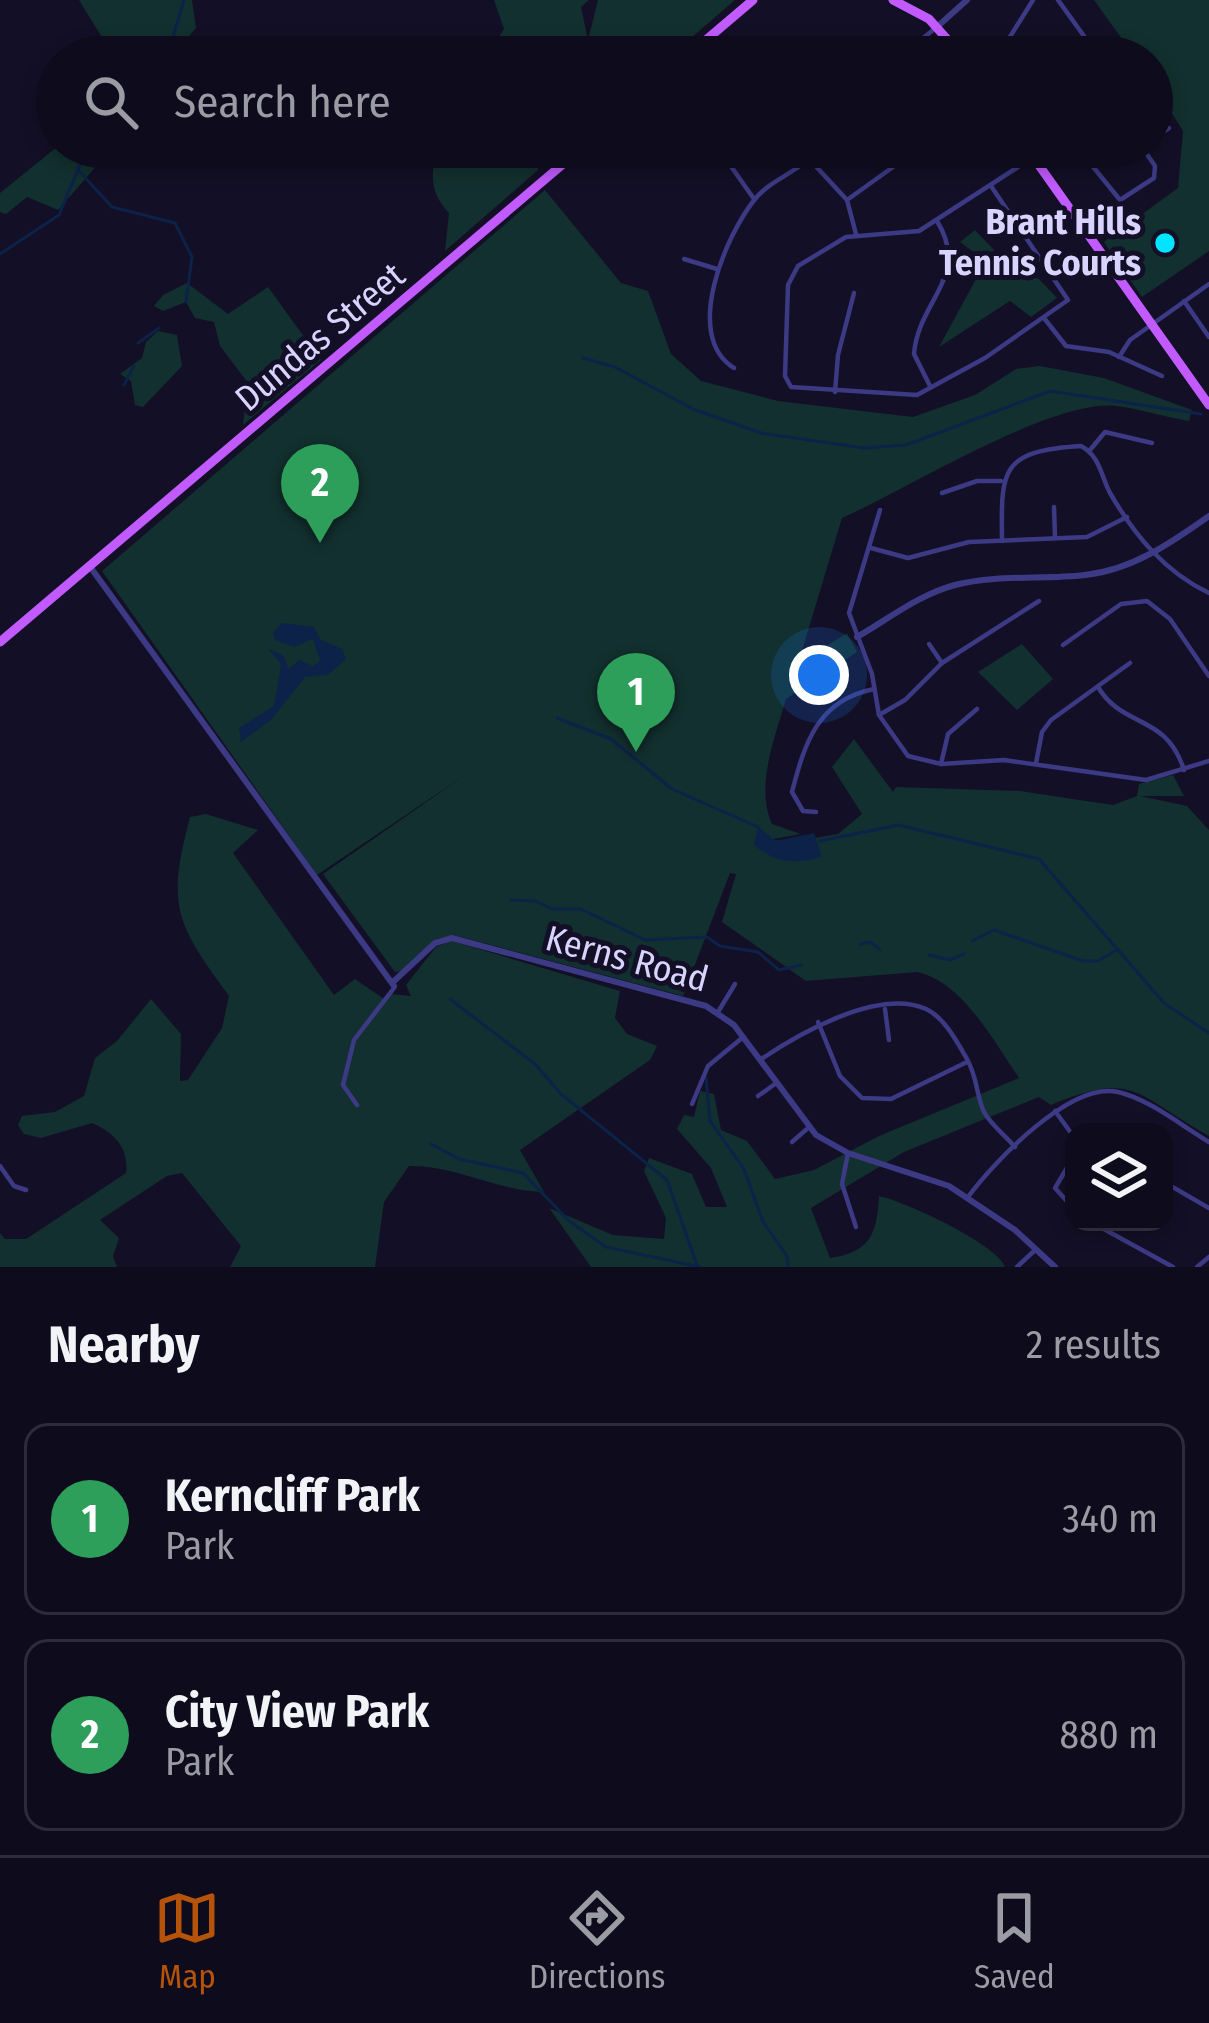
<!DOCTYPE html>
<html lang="en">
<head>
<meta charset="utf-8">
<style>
	body { margin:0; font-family:"Fira Sans Condensed",sans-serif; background:#171425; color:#f1f3f6 }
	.controls { position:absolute; right:36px; bottom:36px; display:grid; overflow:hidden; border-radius:24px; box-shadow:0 6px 18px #0003 }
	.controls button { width:108px; height:108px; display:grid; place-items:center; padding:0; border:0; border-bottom:3px solid #2e2b3b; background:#0e0b1c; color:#f1f3f6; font:60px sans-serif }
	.you { position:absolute; left:819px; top:675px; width:42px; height:42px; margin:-30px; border:9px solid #fff; border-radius:50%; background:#1a73e8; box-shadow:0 0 0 18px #1a73e833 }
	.badge { display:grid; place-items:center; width:78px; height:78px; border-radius:50%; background:#b45309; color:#fff; font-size:39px; font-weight:700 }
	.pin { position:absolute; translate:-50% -99px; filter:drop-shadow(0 3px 6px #0008) }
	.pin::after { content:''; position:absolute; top:63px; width:42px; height:36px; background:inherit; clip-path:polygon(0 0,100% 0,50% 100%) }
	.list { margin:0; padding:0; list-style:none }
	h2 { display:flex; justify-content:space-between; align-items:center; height:156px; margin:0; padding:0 48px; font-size:51px }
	h2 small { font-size:39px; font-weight:400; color:#9b9ba3 }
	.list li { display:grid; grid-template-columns:78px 1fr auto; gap:36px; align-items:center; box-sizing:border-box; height:192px; margin:0 24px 24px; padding:0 24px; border:3px solid #2e2b3b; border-radius:24px }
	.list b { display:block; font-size:45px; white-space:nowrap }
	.list p { margin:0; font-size:39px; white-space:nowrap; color:#9b9ba3 }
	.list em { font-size:39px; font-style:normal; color:#9b9ba3 }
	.icon { flex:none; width:66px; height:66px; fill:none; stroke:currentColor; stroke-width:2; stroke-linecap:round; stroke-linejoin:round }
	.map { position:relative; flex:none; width:1209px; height:1267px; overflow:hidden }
	.search { position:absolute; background:#0e0b1c; box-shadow:0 6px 18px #0003; left:36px; right:36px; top:36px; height:132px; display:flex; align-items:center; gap:30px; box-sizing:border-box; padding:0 42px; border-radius:66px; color:#9b9ba3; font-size:45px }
	.sheet { height:588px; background:#0e0b1c }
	nav { display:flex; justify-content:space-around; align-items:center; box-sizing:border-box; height:168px; border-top:3px solid #2e2b3b; background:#0e0b1c; font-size:33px; color:#9b9ba3 }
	nav a { display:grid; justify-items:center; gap:6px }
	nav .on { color:#b45309 }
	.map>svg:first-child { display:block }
	.green { fill:#12302f }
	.water { fill:#0c2248 }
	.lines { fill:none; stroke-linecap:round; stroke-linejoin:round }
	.stream { stroke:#0c2248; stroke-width:3 }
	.minor { stroke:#3d3a85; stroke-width:4.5 }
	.tertiary { stroke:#3d3a85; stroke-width:6 }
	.primary { stroke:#c25bff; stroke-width:9 }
	.poi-dot { fill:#00e5ff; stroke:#130f26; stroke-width:4.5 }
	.labels { text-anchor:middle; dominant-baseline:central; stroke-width:10; stroke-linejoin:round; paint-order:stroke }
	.poi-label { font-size:36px; font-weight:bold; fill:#d9d4ff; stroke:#130f26; text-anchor:end }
	.street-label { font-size:36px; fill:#d9d4ff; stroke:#130f26 }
</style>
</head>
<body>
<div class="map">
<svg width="1209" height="1267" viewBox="0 0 1209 1267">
	<rect width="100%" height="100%" fill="#130f26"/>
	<g class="green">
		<path d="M 79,0 L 192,0 L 196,28 L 171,57 L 114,57 Z"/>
		<path d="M 494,0 L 589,0 L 581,7 L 588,40 L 598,0 L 735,0 L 669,57 L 485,57 L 504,29 Z"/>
		<path d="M 1094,0 L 1209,0 L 1209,251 L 1142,297 L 1104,242 L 1178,188 L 1183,131 L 1152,82 L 1152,57 L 1135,57 Z"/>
		<path d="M 57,147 L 113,147 L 58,210 L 27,197 L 6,214 L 0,212 L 0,193 Z"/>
		<path d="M 439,147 L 544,147 L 538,170 L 445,251 L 449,213 C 429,192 430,173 439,147 Z"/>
		<path d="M 545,190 L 621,283 L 648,291 L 671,354 L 701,381 L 778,401 L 913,417 L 975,395 L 1016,369 L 1040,366 L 1104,378 L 1192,410 L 1189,421 C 1165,417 1140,409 1116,406 C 1051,399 906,490 842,518 L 798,664 L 847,633 L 857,652 L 786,699 C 775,738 755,786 772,824 L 801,834 L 768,840 L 759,829 L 758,838 C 789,844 812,838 838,834 L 862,814 L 832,767 L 854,739 L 893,792 L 896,787 L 1020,791 L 1113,805 L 1137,796 L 1139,784 L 1173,775 L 1184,796 L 1140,796 L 1187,806 L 1209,830 L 1209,1136 C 1135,1095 1136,1070 1051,1105 L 1039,1097 L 904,1152 L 811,1208 L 830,1258 C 871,1252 877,1233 879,1196 C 907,1202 998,1245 1005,1267 L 591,1267 L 549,1208 L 613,1235 L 664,1239 L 666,1218 L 644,1171 L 649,1158 L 692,1174 L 706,1207 L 727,1207 L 711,1168 L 677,1129 L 684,1115 L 694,1117 L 700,1091 L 714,1094 L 721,1130 L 747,1141 L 775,1179 L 814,1170 L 879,1136 L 1019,1078 C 994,1042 963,982 917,972 L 806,981 L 722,922 L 736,874 L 730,873 L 683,996 L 454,935 L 436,939 L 406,971 L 395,972 L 323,874 L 468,773 L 317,875 L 102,571 Z"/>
		<path d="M 975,230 L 1016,273 L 1039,279 L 1057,298 L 1031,317 L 1010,301 L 939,347 L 976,279 L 976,254 L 960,242 Z"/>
		<path d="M 187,283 L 228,314 L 268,287 L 321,360 L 243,425 L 248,383 L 220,346 L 214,322 L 195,318 L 186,302 L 163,311 L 154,306 L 163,295 Z"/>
		<path d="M 158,331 L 177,335 L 182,366 L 143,407 L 135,405 L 131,381 L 120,374 L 142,358 L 146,342 Z"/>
		<path d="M 1022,644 L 1053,679 L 1017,710 L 978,672 Z"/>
		<path d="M 206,814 L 258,830 L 233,853 L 334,995 L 355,979 L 384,999 L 391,994 L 411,996 L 406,985 L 436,947 L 452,941 L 620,991 L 615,1018 L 627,1034 L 657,1046 L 650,1060 L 520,1150 L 544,1192 C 497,1191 459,1166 409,1166 L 384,1202 L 375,1267 L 230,1267 L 241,1246 L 182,1173 L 167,1176 L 100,1220 L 119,1238 L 113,1256 L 117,1267 L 0,1267 L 0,1233 L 5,1239 L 26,1239 L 126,1173 C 129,1147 114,1133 92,1123 L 41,1138 L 24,1134 L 18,1125 L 22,1116 L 55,1112 L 84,1096 L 95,1058 L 117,1041 L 151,999 L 181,1034 L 180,1081 L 188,1080 L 222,1028 L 229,996 C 176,923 166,907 190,817 Z"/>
	</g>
	<g class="water">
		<path d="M 282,623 L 314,627 L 321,640 L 342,649 L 346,659 L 328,675 L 305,677 L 271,720 L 241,742 L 239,728 L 274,706 L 281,664 L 268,649 L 283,655 L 289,669 L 299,660 L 313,666 L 320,661 L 313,639 L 294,647 L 275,640 L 273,633 Z"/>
		<path d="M 758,827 L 776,841 L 814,833 L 822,857 C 795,864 777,864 754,845 Z"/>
	</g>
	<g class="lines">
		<g class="stream">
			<path d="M 167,57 L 184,0"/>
			<path d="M 78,170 L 112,207 L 175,223 L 192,257 L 186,302"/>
			<path d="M 0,254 L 59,215 L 82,160 L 93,147"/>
			<path d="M 138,343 L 159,328"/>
			<path d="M 583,358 L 615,367 L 693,409 L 761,433 L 864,448 L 906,445 L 1050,391 L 1201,414"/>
			<path d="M 124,385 L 134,366"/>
			<path d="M 557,718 L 611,739 L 672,789 L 758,827"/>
			<path d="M 820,841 L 899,825 L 1039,859 L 1165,1004 L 1209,1033"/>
			<path d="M 511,900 L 535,901 L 552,909 L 581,909 L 645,940 L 707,937 L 720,946 L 758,952 L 779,970 L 801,965"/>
			<path d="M 972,941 L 994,930 L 1083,961 L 1098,961 L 1115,951"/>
			<path d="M 860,944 L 871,942 L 880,950"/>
			<path d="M 929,955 L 950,960 L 964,954"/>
			<path d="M 450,999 L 535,1064 L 561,1094 L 667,1180 L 697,1265"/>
			<path d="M 706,1078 L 710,1121 L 744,1169 L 763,1222 L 787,1256 L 788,1267"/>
			<path d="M 431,1144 L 459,1159 L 523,1173 L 569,1221 L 606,1247 L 700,1267"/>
		</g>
		<g class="minor">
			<path d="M 1058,0 L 1099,57"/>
			<path d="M 862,42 L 874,57"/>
			<path d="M 1003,48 L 1033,0"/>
			<path d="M 899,57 L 937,27"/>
			<path d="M 1152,139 L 1169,128"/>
			<path d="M 798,147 L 847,200 L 856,234"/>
			<path d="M 1077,147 L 1120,200 L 1154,178 L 1155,166 L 1142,147"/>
			<path d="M 728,162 L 754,199"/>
			<path d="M 991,186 L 1068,300 L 985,358 L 917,395 L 791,387 L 785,376 L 788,285 L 798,266 L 846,237 L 919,231 L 1049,147"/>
			<path d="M 847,200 L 893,167 L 903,151"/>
			<path d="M 684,259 L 717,269"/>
			<path d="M 1184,301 L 1209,337"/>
			<path d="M 1044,318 L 1066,346 L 1109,352 L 1162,376"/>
			<path d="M 1119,357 L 1130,340 L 1209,284"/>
			<path d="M 734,368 C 682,336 726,235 755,199 C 773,177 804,171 819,147"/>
			<path d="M 930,386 L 914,354 C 918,301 971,276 937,221"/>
			<path d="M 835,392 L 838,355 L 854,293"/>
			<path d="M 1090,450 L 1105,432 L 1152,443"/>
			<path d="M 942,493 L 977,481 L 1001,481"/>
			<path d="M 1054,507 L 1055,537"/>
			<path d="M 880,510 L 849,613 L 872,674 L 879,715 L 908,756 L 941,764 L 1004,760 L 1146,780 L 1209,761"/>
			<path d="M 1002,541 C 1001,470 1000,451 1081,446 C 1100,456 1101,476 1110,493 C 1135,536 1165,572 1209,593"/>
			<path d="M 871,548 L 908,558 L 969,542 L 1087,537 L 1127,517"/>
			<path d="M 929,644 L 942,663"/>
			<path d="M 1063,645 L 1121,604 L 1147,601 L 1170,619 L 1209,676"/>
			<path d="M 1098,687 C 1123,729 1166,713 1184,770"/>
			<path d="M 879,715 L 905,700 L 942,663 L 1039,601"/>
			<path d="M 1036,763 L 1042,732 L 1051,720 L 1130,663"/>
			<path d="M 941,764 L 948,734 L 977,709"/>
			<path d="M 816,812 L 803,811 L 792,792 C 805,742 818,700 874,689"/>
			<path d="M 885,1009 L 889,1040"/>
			<path d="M 718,1012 L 735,984"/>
			<path d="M 818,1022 L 840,1076 L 862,1098 L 891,1099 L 967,1062"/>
			<path d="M 760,1060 C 798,1034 878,988 926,1009 C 945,1018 957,1042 967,1059 C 978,1079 976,1095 984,1112 C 991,1125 1006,1136 1015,1147"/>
			<path d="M 758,1096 L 775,1084"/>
			<path d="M 692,1104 L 708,1066 L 742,1038"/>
			<path d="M 357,1105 L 343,1085 L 354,1040 L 394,988"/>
			<path d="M 1055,1111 L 1074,1137"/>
			<path d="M 792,1142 L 808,1128"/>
			<path d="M 848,1153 L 842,1184 L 856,1227"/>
			<path d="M 1074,1156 L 1055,1188 L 1074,1209"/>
			<path d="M 0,1166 L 14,1186 L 26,1190"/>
			<path d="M 1164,1182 L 1209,1208"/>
			<path d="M 968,1197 C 993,1163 1070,1081 1118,1092 C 1149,1099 1182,1126 1209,1142"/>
			<path d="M 1091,1222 L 1173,1267"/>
			<path d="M 1017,1267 L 1034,1251"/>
			<path d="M 1197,1267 L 1209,1257"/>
		</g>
		<g class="tertiary">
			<path d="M 938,26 L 967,0"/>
			<path d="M 91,568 L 394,986"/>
			<path d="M 857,637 C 890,618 918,595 955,585 C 997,574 1042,580 1085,575 C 1132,570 1171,543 1209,516"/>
			<path d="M 394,981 L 435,943 L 452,938 L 706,1006 L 734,1025 L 816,1135 L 848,1153 L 949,1186 L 1015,1230 L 1055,1267"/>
		</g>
		<g class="primary">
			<path d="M 893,0 L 929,19 L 963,57"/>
			<path d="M 686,57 L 753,0"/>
			<path d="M 1026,147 L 1209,405"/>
			<path d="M 0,642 L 583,147"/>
		</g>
	</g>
	<circle class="poi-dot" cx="1165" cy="243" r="12"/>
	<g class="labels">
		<g class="poi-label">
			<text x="1141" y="222">Brant Hills<tspan x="1141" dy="41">Tennis Courts</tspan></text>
		</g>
		<g class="street-label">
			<text transform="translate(320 337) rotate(-40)">Dundas Street</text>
			<text transform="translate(627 959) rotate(15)">Kerns Road</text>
		</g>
	</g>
</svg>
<div class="controls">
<button><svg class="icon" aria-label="layers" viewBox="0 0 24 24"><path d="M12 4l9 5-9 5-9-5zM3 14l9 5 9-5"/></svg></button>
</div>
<div class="you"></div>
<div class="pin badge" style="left:636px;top:752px;background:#2e9e5b">1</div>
<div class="pin badge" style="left:320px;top:543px;background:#2e9e5b">2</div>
<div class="search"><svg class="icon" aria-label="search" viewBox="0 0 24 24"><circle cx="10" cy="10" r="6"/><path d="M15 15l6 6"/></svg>Search here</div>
</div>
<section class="sheet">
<h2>Nearby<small>2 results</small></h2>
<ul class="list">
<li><span class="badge" style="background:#2e9e5b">1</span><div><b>Kerncliff Park</b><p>Park</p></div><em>340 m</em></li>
<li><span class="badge" style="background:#2e9e5b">2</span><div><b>City View Park</b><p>Park</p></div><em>880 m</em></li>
</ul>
</section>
<nav>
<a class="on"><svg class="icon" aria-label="map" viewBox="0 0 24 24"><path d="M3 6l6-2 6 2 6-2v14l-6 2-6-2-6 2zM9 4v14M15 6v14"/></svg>Map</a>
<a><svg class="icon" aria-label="directions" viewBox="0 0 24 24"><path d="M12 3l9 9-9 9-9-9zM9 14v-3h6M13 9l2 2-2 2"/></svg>Directions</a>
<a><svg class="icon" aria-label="saved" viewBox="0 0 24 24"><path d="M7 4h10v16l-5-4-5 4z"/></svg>Saved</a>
</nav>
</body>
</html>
